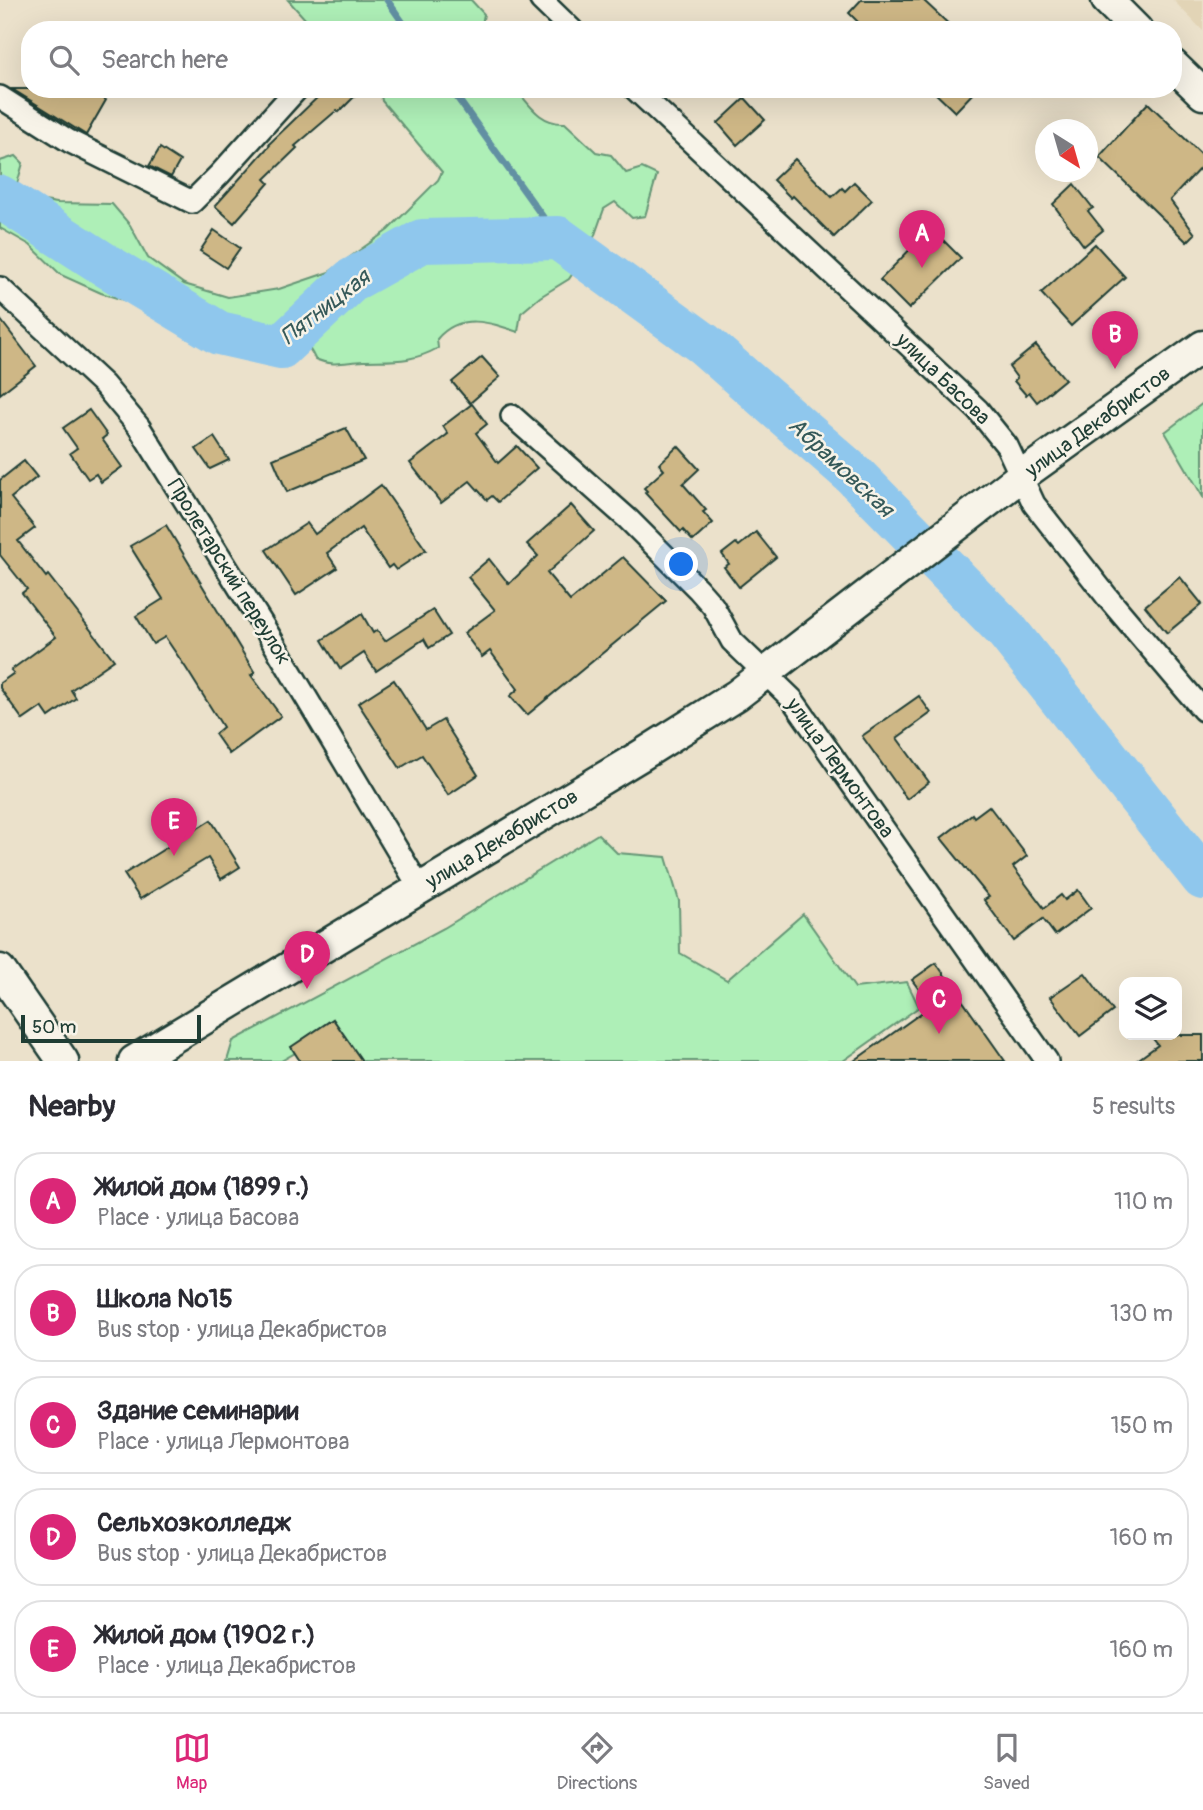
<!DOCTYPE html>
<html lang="en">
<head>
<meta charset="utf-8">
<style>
	body { margin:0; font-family:Pangolin,sans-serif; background:#f2f2f3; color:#2b2b33 }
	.controls { position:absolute; right:21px; bottom:21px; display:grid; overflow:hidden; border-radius:14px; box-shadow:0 7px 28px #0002 }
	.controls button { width:63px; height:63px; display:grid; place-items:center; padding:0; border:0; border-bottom:2px solid #e1e1e2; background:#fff; color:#2b2b33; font:35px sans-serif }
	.compass { position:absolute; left:1035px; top:119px; width:63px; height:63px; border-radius:50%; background:#fff; box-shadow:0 7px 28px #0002; rotate:143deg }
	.scale { position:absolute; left:21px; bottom:18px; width:180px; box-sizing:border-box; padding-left:7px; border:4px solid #1f3d34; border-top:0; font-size:19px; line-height:24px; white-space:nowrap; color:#1f3d34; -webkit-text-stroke:5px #f7f3e8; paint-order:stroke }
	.you { position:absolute; left:682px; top:565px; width:24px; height:24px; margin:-18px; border:5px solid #fff; border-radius:50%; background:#1a73e8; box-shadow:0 0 0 10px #1a73e833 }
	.badge { display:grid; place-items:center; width:46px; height:46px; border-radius:50%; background:#db2777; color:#fff; font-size:23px; font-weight:700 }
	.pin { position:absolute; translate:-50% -58px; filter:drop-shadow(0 2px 4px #0008) }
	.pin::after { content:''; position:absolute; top:37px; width:24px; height:21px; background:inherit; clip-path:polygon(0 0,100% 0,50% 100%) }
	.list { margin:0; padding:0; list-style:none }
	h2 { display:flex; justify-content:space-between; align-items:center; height:91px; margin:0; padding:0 28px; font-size:30px }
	h2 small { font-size:23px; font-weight:400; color:#7c7c81 }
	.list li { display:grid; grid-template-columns:46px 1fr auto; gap:21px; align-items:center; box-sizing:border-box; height:98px; margin:0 14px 14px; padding:0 14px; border:2px solid #e1e1e2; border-radius:28px }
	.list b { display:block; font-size:26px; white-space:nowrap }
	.list p { margin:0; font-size:23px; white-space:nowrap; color:#7c7c81 }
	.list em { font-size:23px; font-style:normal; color:#7c7c81 }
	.icon { flex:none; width:38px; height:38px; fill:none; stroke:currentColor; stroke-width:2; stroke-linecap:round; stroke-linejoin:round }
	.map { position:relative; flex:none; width:1203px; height:1061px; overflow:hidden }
	.search { position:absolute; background:#fff; box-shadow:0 7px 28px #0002; left:21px; right:21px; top:21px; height:77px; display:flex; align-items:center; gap:18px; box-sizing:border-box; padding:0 24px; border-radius:28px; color:#7c7c81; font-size:26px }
	.sheet { height:651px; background:#fff }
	nav { display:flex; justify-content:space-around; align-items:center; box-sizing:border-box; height:98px; border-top:2px solid #e1e1e2; background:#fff; font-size:19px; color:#7c7c81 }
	nav a { display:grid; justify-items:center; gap:4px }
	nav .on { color:#db2777 }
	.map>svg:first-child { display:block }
	.built { fill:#e2d4b6 }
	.green { fill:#aeefb7; stroke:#669676; stroke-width:2 }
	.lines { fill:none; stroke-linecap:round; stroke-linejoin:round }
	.stream { stroke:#6290a3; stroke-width:7 }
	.river { stroke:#8fc7ed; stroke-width:44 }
	.building { fill:#ceb786; stroke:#1f3d34; stroke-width:2 }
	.street-casing { stroke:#1f3d34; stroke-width:26 }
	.secondary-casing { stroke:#1f3d34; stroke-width:35 }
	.street { stroke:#f7f3e8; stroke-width:21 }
	.secondary { stroke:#f7f3e8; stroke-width:30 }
	.labels { text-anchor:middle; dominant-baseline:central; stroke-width:5; stroke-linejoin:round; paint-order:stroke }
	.street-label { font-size:21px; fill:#1f3d34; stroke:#f7f3e8 }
	.water-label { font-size:23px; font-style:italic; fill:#355959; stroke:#f7f3e8 }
</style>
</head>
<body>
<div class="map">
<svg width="1203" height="1061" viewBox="0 0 1203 1061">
	<rect width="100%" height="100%" fill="#ebe1cb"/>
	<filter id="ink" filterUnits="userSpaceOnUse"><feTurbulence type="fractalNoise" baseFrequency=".0143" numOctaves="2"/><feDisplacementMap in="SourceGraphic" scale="14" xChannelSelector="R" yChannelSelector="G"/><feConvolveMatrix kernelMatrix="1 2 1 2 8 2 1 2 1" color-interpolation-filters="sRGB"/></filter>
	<g filter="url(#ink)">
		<path class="built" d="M 1173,0 L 1203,0 L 1203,31 Z"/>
		<g class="green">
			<path d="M 288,0 L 471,0 L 484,14 L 481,30 L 315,30 Z"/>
			<path d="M 380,89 L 516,89 C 531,107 541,124 565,123 L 596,152 L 611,155 L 626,173 L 642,168 L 657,175 L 645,216 L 632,218 L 615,202 L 604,209 L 591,246 L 569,279 L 540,297 L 521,313 L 518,332 C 489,322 460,312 437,339 L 438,348 C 411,363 392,360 363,361 C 344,362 334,367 315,359 C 302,330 296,347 277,337 C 270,333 269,330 261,330 L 258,347 L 247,348 L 223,337 L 192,329 L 165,313 L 101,293 L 61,275 L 30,245 L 0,228 L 0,204 L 7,194 L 7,179 L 0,183 L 0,161 L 16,156 L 23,163 L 17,184 L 25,198 L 57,203 L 112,204 L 130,225 L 148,258 L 184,284 L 228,297 L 279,289 L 329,272 L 388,230 L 438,180 L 442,172 L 382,101 Z"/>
			<path d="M 1203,403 L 1203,497 L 1165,432 Z"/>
			<path d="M 598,834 L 617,853 L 666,857 L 679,901 L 680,953 L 727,980 L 803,914 L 855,988 L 907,982 L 919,1007 L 843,1061 L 362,1061 L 333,1019 L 292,1047 L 295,1053 L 281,1061 L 227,1061 L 233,1041 L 444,928 Z"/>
		</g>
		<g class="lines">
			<g class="stream">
				<path d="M 387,0 L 408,30"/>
				<path d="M 451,89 L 558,238"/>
			</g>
			<path class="river" d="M 0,197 L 107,266 L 219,333 L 281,347 L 352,280 L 422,241 L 558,238 L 704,344 L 855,476 L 1007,631 L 1203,878"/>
		</g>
		<g class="building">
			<path d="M 861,0 L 923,0 L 955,30 L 866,30 L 849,13 Z"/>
			<path d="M 12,89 L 87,89 L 106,100 L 86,135 Z"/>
			<path d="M 317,89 L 362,89 L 339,112 L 337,110 L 295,146 L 297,148 L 265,179 L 269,183 L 234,223 L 215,206 L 270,145 L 269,144 L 321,94 Z"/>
			<path d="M 931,89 L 977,89 L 955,112 Z"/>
			<path d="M 745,98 L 765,120 L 737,145 L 718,123 Z"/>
			<path d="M 1148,103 L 1203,156 L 1203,165 L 1170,200 L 1195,234 L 1187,242 L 1099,157 Z"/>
			<path d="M 160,148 L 180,161 L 171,177 L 149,166 Z"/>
			<path d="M 795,159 L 832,197 L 842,188 L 845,191 L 854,182 L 872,200 L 834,237 L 793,196 L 791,198 L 773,180 Z"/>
			<path d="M 1074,184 L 1093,208 L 1088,211 L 1103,230 L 1084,246 L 1053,204 Z"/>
			<path d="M 931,228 L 961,258 L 909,309 L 880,280 Z"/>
			<path d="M 214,230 L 240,248 L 226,268 L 200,251 Z"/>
			<path d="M 1095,244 L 1125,277 L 1071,326 L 1041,293 Z"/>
			<path d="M 0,319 L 36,366 L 0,394 Z"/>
			<path d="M 1036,345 L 1065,379 L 1037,402 L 1029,392 L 1026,395 L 1014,381 L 1017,378 L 1009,367 Z"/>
			<path d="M 482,357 L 500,377 L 470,403 L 452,382 Z"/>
			<path d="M 472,404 L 487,424 L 476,433 L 498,463 L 517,446 L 537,468 L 498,502 L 492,496 L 487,500 L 470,481 L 441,503 L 410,463 L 448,434 L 443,426 Z"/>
			<path d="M 89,410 L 107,435 L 102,439 L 122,467 L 101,482 L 96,474 L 88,479 L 70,453 L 77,448 L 63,428 Z"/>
			<path d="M 346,428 L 364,460 L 287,492 L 273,459 Z"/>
			<path d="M 214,437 L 229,460 L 210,469 L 196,449 Z"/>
			<path d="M 678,446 L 699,469 L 683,484 L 706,510 L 703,512 L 713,523 L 693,541 L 683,530 L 681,532 L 645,493 L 647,491 L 644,488 L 664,470 L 659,464 Z"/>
			<path d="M 24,461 L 37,477 L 11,498 L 35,528 L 18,541 L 46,577 L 48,575 L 114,660 L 71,690 L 76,698 L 49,717 L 42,707 L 23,720 L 0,688 L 0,683 L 14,673 L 11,670 L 56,637 L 22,593 L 27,589 L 0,555 L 0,480 Z"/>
			<path d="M 381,485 L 426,550 L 396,570 L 392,565 L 388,568 L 361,528 L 327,553 L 337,568 L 296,595 L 266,550 L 307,523 L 315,534 Z"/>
			<path d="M 571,505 L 594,531 L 547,573 L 570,601 L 623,557 L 666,601 L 527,715 L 510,696 L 518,689 L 490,651 L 482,657 L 464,633 L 495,610 L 468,577 L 489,559 L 509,584 L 538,556 L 527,544 Z"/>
			<path d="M 166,525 L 255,673 L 251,675 L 281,716 L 229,754 L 215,734 L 223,727 L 186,668 L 165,637 L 153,644 L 136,616 L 163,599 L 130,546 Z"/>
			<path d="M 756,532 L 776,557 L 739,587 L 724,567 L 729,564 L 722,554 L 736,543 L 739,546 Z"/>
			<path d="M 1180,577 L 1202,604 L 1167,633 L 1145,606 Z"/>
			<path d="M 433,610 L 449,635 L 429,648 L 424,639 L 376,671 L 364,653 L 340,669 L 322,640 L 362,614 L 373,633 L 377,630 L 385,641 Z"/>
			<path d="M 394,680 L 426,730 L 443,720 L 478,775 L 448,795 L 422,755 L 400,768 L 358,703 Z"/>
			<path d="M 919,696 L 931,713 L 897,738 L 929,782 L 907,799 L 862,736 Z"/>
			<path d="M 989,806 L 1027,856 L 1013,867 L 1044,908 L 1061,895 L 1065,900 L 1078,890 L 1091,908 L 1055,935 L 1043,919 L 1014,941 L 984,900 L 989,897 L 941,838 L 972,814 L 974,817 Z"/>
			<path d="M 211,820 L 240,867 L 221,879 L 208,858 L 140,899 L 124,874 Z"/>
			<path d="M 936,963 L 1005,1061 L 854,1061 L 931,1006 L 912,980 Z"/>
			<path d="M 1085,973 L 1113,1011 L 1080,1036 L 1050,997 Z"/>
			<path d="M 333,1019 L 362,1061 L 300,1061 L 291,1047 Z"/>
			<path d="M 1150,1035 L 1203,1035 L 1203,1061 L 1136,1061 L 1158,1045 Z"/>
		</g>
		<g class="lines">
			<defs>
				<g id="street">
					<path d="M 541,0 L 572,30"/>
					<path d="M 635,89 L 978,410 L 1007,446 L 1034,504 L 1108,598 L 1203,710"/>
					<path d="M 0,97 L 69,141 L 192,202 L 220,174 L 297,89"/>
					<path d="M 0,288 L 104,385 L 139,427 L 267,632 L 420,888"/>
					<path d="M 512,416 L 628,519 L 698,589 L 713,606 L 732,641 L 792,699 L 1047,1061"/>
				</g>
				<g id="secondary">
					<path d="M 1107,0 L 1137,30"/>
					<path d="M 1173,65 L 1203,94"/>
					<path d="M 0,970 L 63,1061"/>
					<path d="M 134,1061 L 640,756 L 737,695 L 1020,477 L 1203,346"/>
				</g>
			</defs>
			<use href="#street" class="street-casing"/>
			<use href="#secondary" class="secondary-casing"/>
			<use href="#street" class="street"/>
			<use href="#secondary" class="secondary"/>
		</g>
	</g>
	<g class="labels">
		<g class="street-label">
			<text transform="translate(943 379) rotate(44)">улица Басова</text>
			<text transform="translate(1098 422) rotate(-36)">улица Декабристов</text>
			<text transform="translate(229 572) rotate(58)">Пролетарский переулок</text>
			<text transform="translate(840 768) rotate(54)">улица Лермонтова</text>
			<text transform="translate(502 839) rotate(-31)">улица Декабристов</text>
		</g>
		<g class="water-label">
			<text transform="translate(325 307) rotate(-38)">Пятницкая</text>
			<text transform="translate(841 467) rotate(43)">Абрамовская</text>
		</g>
	</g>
</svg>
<div class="controls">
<button><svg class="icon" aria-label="layers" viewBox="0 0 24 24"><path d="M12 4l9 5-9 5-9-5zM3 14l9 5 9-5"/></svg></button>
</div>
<svg class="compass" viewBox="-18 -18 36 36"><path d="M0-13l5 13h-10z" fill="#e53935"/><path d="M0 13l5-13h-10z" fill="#7c7c81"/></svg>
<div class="scale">50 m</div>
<div class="you"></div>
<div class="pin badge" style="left:922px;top:268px">A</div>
<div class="pin badge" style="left:1115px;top:369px">B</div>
<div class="pin badge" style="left:939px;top:1034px">C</div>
<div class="pin badge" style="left:307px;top:989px">D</div>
<div class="pin badge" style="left:174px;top:856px">E</div>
<div class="search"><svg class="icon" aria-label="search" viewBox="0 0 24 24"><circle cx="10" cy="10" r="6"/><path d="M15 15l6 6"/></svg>Search here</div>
</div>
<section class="sheet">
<h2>Nearby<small>5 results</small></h2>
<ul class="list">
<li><span class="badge">A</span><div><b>Жилой дом (1899 г.)</b><p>Place · улица Басова</p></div><em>110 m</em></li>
<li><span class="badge">B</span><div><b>Школа №15</b><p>Bus stop · улица Декабристов</p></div><em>130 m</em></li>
<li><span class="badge">C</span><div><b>Здание семинарии</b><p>Place · улица Лермонтова</p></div><em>150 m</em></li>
<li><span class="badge">D</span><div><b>Сельхозколледж</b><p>Bus stop · улица Декабристов</p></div><em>160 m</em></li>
<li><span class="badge">E</span><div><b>Жилой дом (1902 г.)</b><p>Place · улица Декабристов</p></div><em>160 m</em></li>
</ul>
</section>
<nav>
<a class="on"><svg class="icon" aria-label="map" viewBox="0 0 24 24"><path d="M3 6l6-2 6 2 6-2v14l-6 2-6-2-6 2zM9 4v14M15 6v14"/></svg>Map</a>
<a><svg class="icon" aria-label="directions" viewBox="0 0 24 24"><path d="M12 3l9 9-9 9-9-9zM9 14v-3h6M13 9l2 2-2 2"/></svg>Directions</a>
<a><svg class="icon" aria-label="saved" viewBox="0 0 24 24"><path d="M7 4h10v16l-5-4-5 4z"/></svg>Saved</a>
</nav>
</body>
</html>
